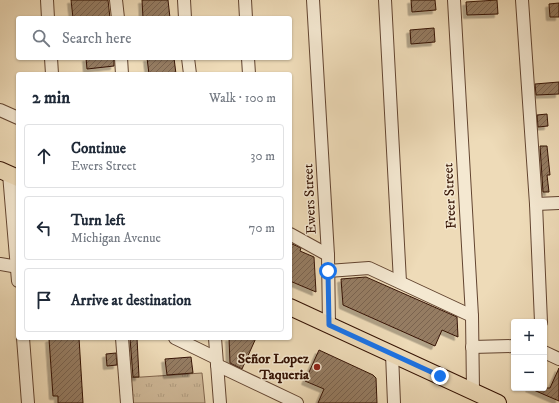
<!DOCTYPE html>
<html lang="en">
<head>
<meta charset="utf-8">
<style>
	body { margin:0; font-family:"IM FELL DW Pica",serif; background:#f6f6f7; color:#1f2937 }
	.controls { position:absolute; right:12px; bottom:12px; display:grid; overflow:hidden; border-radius:4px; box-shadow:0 1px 3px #0004 }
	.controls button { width:36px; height:36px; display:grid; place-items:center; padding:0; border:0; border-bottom:1px solid #e0e1e3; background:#fff; color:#1f2937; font:20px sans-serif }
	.stop { position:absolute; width:12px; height:12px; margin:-9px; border:3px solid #1a73e8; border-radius:50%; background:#fff }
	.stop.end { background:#1a73e8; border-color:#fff; box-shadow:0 1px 4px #0008 }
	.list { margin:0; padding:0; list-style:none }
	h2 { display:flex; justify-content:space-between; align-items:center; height:52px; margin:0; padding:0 16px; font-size:17px }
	h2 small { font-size:13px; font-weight:400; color:#747a83 }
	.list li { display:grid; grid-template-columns:26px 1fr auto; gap:12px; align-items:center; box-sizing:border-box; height:64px; margin:0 8px 8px; padding:0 8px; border:1px solid #e0e1e3; border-radius:4px }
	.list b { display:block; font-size:15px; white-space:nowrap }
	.list p { margin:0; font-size:13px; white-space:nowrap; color:#747a83 }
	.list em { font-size:13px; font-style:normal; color:#747a83 }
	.icon { flex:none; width:22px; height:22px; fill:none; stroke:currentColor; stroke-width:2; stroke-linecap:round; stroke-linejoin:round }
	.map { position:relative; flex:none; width:559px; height:403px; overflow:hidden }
	.search { position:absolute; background:#fff; box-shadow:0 1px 3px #0004; left:16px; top:16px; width:276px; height:44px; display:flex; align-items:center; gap:10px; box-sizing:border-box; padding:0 14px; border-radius:4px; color:#747a83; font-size:15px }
	.panel { position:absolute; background:#fff; box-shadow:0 1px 3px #0004; left:16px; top:72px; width:276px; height:268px; border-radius:4px }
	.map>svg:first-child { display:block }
	.grass { fill:url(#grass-tufts); stroke:#82664e }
	.building { fill:url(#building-hatch); stroke:#351304; filter:url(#shadow) }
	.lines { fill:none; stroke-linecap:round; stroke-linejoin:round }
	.minor-casing { stroke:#634531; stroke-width:14 }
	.major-casing { stroke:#351304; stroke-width:18 }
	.minor { stroke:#f4e8d1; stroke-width:12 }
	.major { stroke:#eedbb8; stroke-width:16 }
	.route { stroke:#1a73e8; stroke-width:5 }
	.poi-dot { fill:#8f2418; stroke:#f4e8d1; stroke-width:1.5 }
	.labels { text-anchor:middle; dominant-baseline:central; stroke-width:3; stroke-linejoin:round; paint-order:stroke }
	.street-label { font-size:14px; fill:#351304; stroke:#f4e8d1 }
	.poi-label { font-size:14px; font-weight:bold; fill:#351304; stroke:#f4e8d1; text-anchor:end }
</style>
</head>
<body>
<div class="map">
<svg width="559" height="403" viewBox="0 0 559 403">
	<defs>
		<pattern id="grass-tufts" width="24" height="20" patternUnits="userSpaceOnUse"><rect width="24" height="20" fill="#cfb999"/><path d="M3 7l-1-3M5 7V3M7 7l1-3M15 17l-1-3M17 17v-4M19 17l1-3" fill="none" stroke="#b29e82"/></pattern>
		<pattern id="building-hatch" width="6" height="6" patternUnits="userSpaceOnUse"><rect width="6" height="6" fill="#957b62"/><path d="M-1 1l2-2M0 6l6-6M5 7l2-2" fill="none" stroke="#7a644f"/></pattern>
		<filter id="shadow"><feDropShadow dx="-3.5" dy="3.5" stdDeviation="0" flood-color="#0004"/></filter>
	</defs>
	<rect width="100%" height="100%" fill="#eedbb8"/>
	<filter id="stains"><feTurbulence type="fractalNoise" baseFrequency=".005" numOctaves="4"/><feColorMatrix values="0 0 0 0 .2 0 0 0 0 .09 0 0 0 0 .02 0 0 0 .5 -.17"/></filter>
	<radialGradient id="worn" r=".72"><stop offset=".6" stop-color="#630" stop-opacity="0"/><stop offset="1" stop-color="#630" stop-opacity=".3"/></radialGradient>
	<path class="grass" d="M 202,373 L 205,403 L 129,403 L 127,378 Z"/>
	<g class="building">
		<path d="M 71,0 L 108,0 L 110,18 L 73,18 Z"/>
		<path d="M 142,0 L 168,0 L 170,18 L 143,18 Z"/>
		<path d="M 411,0 L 435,0 L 436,10 L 412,12 Z"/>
		<path d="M 497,0 L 498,14 L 467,15 L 466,2 Z"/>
		<path d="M 559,3 L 559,17 L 550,17 L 549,4 Z"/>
		<path d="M 434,28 L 435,42 L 411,44 L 410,30 Z"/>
		<path d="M 86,58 L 114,58 L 114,66 L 87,69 Z"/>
		<path d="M 147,58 L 174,58 L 176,74 L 149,74 Z"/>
		<path d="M 559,82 L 559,94 L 536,95 L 535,84 Z"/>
		<path d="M 547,114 L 548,126 L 538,127 L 537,115 Z"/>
		<path d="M 540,146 L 547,146 L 550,175 L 547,175 L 549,192 L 543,192 Z"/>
		<path d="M 290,243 L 301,248 L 300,251 L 314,257 L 316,292 L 290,281 Z"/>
		<path d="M 366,277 L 457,317 L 458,337 L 442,330 L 435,346 L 343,305 L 341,279 Z"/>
		<path d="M 53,338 L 79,338 L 83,403 L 58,403 L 58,396 L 53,396 L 49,339 Z"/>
		<path d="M 130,338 L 137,338 L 139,377 L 133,377 Z"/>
		<path d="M 229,338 L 256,338 L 242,369 L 230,363 Z"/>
		<path d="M 319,350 L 373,375 L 376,378 L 377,403 L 318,403 L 324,389 L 305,381 Z"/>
		<path d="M 116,353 L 117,365 L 107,366 L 106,354 Z"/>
		<path d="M 191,357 L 193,373 L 167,375 L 165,359 Z"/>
		<path d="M 559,368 L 559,401 L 529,388 L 550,388 Z"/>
	</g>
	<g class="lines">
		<defs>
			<g id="minor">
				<path d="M 47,0 L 48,18"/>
				<path d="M 116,0 L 118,18"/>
				<path d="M 184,0 L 185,18"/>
				<path d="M 245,0 L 246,18"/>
				<path d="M 313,0 L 328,255 L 329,325"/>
				<path d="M 385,0 L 400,282"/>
				<path d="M 454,0 L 472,316 L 473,391"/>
				<path d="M 522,0 L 536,204 L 541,322"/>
				<path d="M 51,58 L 52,74"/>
				<path d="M 121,58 L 122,74"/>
				<path d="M 188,58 L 190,74"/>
				<path d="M 248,58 L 249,74"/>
				<path d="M 0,110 L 18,118"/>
				<path d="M 9,174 L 18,281"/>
				<path d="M 536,204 L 559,203"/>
				<path d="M 290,234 L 328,255"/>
				<path d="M 0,264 L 18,267"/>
				<path d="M 328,271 L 369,268 L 472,316"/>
				<path d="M 23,338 L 28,403"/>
				<path d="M 122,338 L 127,403"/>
				<path d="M 175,338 L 216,358"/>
				<path d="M 215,338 L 220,403"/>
				<path d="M 472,347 L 514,346"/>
				<path d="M 544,352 L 559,359"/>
				<path d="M 392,354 L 394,403"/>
				<path d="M 217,365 L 297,403"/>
			</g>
			<g id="major">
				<path d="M 0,170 L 18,178"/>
				<path d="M 290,307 L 498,403"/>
			</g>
		</defs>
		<use href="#minor" class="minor-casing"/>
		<use href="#major" class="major-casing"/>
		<use href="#minor" class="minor"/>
		<use href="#major" class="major"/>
	</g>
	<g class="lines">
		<path class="route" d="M 328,271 L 329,325 L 440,376"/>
	</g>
	<circle class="poi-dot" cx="317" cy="367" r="4"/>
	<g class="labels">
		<g class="street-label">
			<text transform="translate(450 196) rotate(-93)">Freer Street</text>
			<text transform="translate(310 199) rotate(-93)">Ewers Street</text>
		</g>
		<g class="poi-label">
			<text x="309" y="359">Señor Lopez<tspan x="309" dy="16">Taqueria</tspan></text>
		</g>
	</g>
	<rect width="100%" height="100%" filter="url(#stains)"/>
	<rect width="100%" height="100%" fill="url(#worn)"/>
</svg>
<div class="controls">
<button>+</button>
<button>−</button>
</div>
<div class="stop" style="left:328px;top:271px"></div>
<div class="stop end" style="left:440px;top:376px"></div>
<div class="search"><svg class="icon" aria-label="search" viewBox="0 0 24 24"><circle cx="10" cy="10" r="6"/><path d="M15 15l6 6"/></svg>Search here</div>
<section class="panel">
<h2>2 min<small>Walk · 100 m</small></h2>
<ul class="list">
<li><svg class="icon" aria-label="ahead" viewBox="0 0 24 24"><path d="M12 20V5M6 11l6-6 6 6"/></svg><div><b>Continue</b><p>Ewers Street</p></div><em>30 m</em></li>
<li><svg class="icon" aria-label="left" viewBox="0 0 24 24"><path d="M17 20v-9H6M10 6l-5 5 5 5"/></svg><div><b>Turn left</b><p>Michigan Avenue</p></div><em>70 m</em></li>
<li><svg class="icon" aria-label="arrive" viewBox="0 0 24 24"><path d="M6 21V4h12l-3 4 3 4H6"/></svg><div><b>Arrive at destination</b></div></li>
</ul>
</section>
</div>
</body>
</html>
